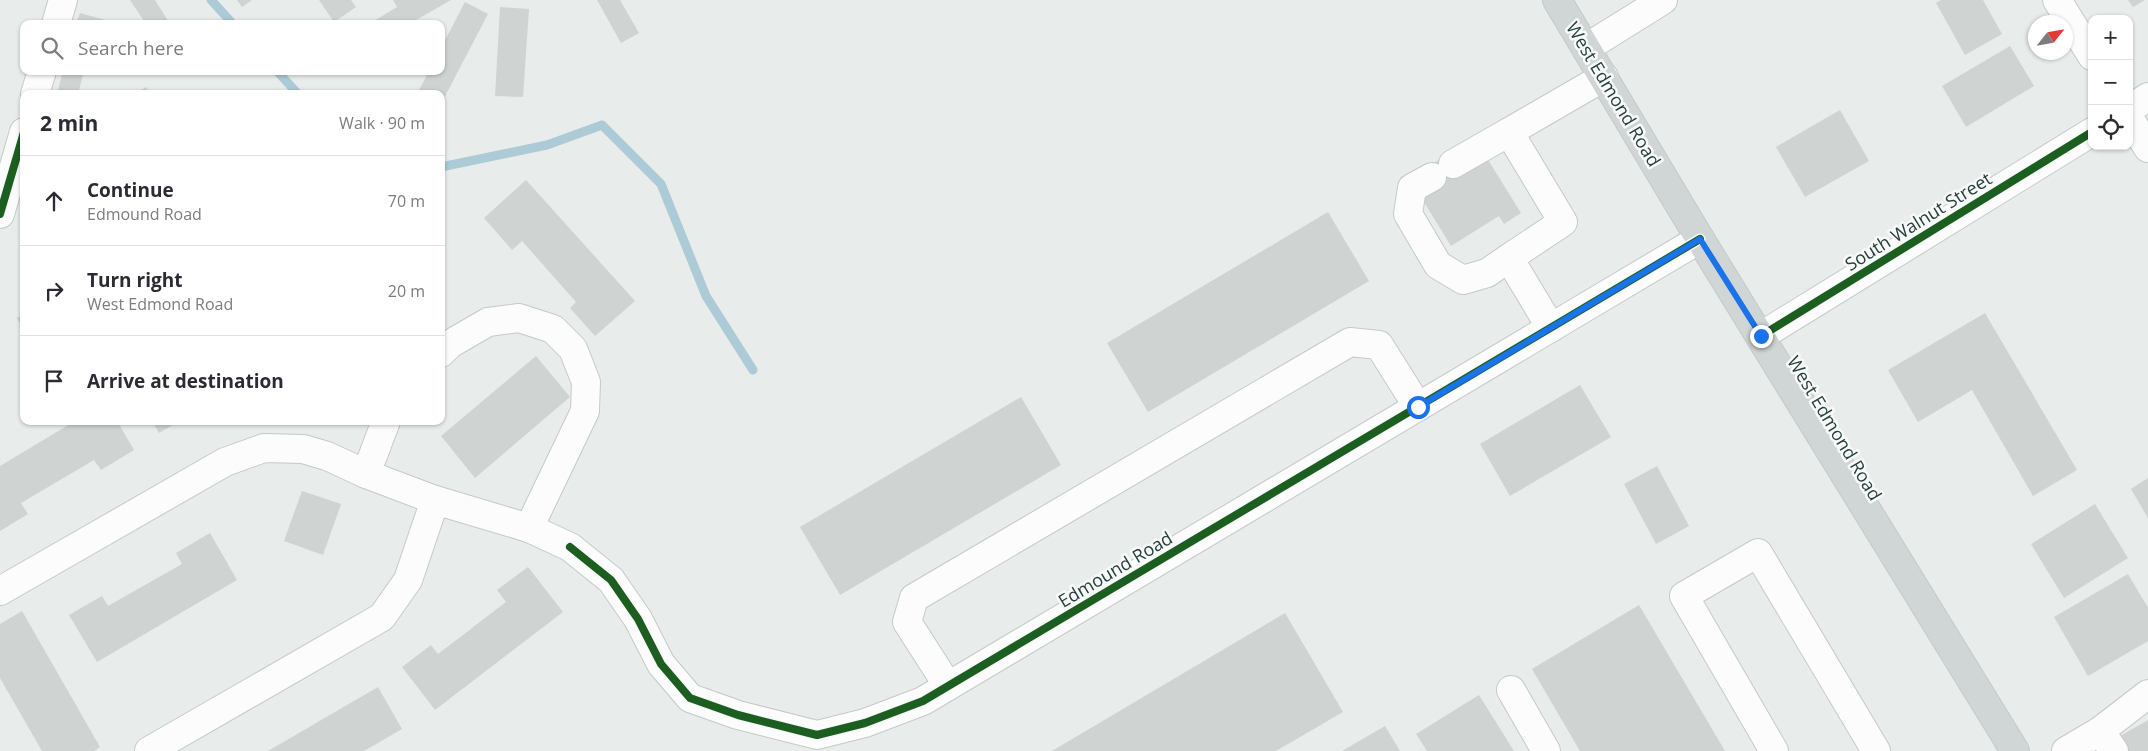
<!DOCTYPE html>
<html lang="en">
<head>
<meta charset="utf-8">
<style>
	body { margin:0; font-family:"Open Sans",sans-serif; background:#f2f2f3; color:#2b2b33 }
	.controls { position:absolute; right:15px; top:15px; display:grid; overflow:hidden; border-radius:10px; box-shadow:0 1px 4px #0004 }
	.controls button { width:45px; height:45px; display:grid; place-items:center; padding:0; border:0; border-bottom:1px solid #e1e1e2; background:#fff; color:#2b2b33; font:25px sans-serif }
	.compass { position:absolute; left:2028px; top:15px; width:45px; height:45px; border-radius:50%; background:#fff; box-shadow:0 1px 4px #0004; rotate:59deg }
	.stop { position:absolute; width:15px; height:15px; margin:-11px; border:4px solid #1a73e8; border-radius:50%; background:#fff }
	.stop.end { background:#1a73e8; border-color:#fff; box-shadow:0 1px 5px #0008 }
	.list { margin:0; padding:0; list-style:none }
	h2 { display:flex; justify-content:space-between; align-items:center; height:65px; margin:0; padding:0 20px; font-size:21px }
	h2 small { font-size:16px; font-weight:400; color:#7c7c81 }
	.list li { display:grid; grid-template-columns:32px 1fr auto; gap:15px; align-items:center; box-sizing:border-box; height:90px; padding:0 20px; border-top:1px solid #e1e1e2 }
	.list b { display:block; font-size:19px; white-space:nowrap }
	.list p { margin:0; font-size:16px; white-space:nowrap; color:#7c7c81 }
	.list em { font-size:16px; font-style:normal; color:#7c7c81 }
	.icon { flex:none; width:28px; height:28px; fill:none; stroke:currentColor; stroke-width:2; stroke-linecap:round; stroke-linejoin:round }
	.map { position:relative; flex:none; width:2148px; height:751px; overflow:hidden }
	.search { position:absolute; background:#fff; box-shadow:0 1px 4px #0004; left:20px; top:20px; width:425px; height:55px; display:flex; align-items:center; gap:12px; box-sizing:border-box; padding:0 18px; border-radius:10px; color:#7c7c81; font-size:19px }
	.panel { position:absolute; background:#fff; box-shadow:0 1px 4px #0004; left:20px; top:90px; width:425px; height:335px; border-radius:10px }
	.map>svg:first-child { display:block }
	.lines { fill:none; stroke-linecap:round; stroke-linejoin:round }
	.stream { stroke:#accbd6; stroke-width:9 }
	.building { fill:#cfd3d2 }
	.minor-casing { stroke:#c5c9c8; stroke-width:30 }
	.major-casing { stroke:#c3cac9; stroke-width:30 }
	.minor { stroke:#fcfcfc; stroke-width:28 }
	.major { stroke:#d0d6d5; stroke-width:28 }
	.cycleway-casing { stroke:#f7faf9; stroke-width:11 }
	.cycleway { stroke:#1b5e20; stroke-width:8 }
	.route { stroke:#1a73e8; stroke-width:6 }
	.labels { text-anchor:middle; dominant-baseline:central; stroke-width:5; stroke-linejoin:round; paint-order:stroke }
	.street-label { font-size:18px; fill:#263f3b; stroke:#f7faf9 }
</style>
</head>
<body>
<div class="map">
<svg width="2148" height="751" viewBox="0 0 2148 751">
	<rect width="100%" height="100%" fill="#e8ecea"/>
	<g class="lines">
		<g class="stream">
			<path d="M 211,0 L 233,24"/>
			<path d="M 277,71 L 298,94"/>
			<path d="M 441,167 L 547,145 L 602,125 L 661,184 L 706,296 L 753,370"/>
		</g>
	</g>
	<g class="building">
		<path d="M 130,0 L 155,0 L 170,24 L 146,24 Z"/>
		<path d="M 237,0 L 252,0 L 242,7 Z"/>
		<path d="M 319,0 L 351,0 L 356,7 L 334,22 Z"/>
		<path d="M 393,0 L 451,0 L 409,24 L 375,24 L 374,21 L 397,7 Z"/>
		<path d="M 597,0 L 620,0 L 639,33 L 621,43 Z"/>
		<path d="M 1941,0 L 1983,0 L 2002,34 L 1965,55 L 1936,3 Z"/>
		<path d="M 2128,0 L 2145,0 L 2133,7 Z"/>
		<path d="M 465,2 L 488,14 L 441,104 L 441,94 L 417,94 L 429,71 L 441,71 L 441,48 Z"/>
		<path d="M 500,7 L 529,9 L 523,97 L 495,96 Z"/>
		<path d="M 80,13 L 109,21 L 109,24 L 76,24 Z"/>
		<path d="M 2010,46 L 2034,86 L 1966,127 L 1942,86 Z"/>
		<path d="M 63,71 L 84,71 L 78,94 L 57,94 Z"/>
		<path d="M 146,87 L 150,94 L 134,94 Z"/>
		<path d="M 1840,110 L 1869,161 L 1805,197 L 1776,147 Z"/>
		<path d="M 1447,155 L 1485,155 L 1521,213 L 1504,224 L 1499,216 L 1451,246 L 1419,194 L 1427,167 Z"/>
		<path d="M 526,180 L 635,301 L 595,336 L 570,308 L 576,302 L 522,241 L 512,250 L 484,218 Z"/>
		<path d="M 1328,212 L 1369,281 L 1148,412 L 1107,343 Z"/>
		<path d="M 1985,313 L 2077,470 L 2033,496 L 1972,390 L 1918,422 L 1888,370 Z"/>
		<path d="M 24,314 L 24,330 L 17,318 Z"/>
		<path d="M 536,356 L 570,397 L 475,478 L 441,436 Z"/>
		<path d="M 1580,385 L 1611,437 L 1510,496 L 1480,444 Z"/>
		<path d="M 1021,397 L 1061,465 L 840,595 L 800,527 Z"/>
		<path d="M 75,421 L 117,421 L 134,450 L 101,470 L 94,460 L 21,503 L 28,514 L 0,531 L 0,466 Z"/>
		<path d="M 152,421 L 180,421 L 159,433 Z"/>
		<path d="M 1657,466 L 1689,526 L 1656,544 L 1624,484 Z"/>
		<path d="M 2148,478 L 2148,518 L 2131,489 Z"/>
		<path d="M 302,491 L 341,504 L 323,555 L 284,541 Z"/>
		<path d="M 2095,504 L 2128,558 L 2064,598 L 2031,544 Z"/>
		<path d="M 210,533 L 237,580 L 97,662 L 69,615 L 102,596 L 108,606 L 182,564 L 176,553 Z"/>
		<path d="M 528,567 L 563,612 L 435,710 L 402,667 L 431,645 L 438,654 L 506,602 L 497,590 Z"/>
		<path d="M 2128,574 L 2148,608 L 2148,641 L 2088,676 L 2054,617 Z"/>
		<path d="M 1639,605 L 1725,751 L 1580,751 L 1532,669 Z"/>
		<path d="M 22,611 L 100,747 L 94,751 L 42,751 L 0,678 L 0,624 Z"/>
		<path d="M 1285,613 L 1343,712 L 1276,751 L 1052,751 Z"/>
		<path d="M 378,687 L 402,729 L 364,751 L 268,751 Z"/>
		<path d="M 1479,695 L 1514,751 L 1427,751 L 1416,734 Z"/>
		<path d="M 2148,720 L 2148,751 L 2121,751 L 2115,739 Z"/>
		<path d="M 1385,726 L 1400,751 L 1342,751 Z"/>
	</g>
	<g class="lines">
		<defs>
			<g id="minor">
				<path d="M 2057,0 L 2092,56"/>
				<path d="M 56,24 L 63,0"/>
				<path d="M 1586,48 L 1663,0"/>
				<path d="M 35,94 L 42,71"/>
				<path d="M 2129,109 L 2148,97"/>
				<path d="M 2129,118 L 2148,148"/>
				<path d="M 1453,164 L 1509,132"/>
				<path d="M 1432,177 L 1412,188 L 1408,214 L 1438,265 L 1463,280 L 1487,273 L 1509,258"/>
				<path d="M 0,214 L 24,132"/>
				<path d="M 1551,328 L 1509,258 L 1563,222 L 1509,132 L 1604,77"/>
				<path d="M 1761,336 L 2092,132"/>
				<path d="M 441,353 L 450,344 L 488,322 L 519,318 L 553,329 L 573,349 L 586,382 L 585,411 L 529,528"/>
				<path d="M 366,474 L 386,421"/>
				<path d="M 0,591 L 225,462 L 264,448 L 303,449 L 327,456 L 366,474 L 435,500 L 529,528 L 570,547 L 611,580 L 638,619 L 661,664 L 690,698 L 738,715 L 817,735 L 865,723 L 923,701 L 1700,239"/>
				<path d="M 948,686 L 907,622 L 914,598 L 1350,342 L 1379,345 L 1418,407"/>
				<path d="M 1511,690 L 1546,751"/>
				<path d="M 2100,731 L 2114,751"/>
				<path d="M 149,751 L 382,617 L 408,580 L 435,500"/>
				<path d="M 1774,751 L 1684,596 L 1758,553 L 1876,751"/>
				<path d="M 2066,751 L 2100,731 L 2148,694"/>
			</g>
			<path id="major" d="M 1557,0 L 1700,239 L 2015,751"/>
		</defs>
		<use href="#minor" class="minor-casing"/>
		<use href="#major" class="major-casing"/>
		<use href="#minor" class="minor"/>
		<use href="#major" class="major"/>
		<defs>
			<g id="cycleway">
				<path d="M 0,214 L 24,132"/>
				<path d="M 1761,336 L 2092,132"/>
				<path d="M 570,547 L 611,580 L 638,619 L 661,664 L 690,698 L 738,715 L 817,735 L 865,723 L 923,701 L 1700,239"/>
			</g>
		</defs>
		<use href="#cycleway" class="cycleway-casing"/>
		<use href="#cycleway" class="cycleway"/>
	</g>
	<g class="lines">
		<path class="route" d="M 1418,407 L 1700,239 L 1761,336"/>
	</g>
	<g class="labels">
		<g class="street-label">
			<text transform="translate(1614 94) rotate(59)">West Edmond Road</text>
			<text transform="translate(1918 221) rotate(-32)">South Walnut Street</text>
			<text transform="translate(1835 428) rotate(59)">West Edmond Road</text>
			<text transform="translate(1115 569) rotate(-31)">Edmound Road</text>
		</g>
	</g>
</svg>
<div class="controls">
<button>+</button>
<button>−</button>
<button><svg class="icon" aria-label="locate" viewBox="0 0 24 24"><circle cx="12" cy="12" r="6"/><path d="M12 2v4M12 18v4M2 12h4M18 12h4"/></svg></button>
</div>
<svg class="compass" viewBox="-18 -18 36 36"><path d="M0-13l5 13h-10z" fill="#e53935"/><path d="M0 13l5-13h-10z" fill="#7c7c81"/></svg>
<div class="stop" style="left:1418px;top:407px"></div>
<div class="stop end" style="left:1761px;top:336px"></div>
<div class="search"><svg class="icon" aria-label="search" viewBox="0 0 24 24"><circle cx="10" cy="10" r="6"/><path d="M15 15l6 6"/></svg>Search here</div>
<section class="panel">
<h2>2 min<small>Walk · 90 m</small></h2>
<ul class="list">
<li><svg class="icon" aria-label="ahead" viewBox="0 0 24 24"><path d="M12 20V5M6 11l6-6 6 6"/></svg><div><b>Continue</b><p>Edmound Road</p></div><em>70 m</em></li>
<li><svg class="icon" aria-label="right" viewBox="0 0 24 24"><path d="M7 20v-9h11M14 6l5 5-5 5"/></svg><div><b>Turn right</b><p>West Edmond Road</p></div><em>20 m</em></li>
<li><svg class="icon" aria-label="arrive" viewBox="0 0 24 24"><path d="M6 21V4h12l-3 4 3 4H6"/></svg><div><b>Arrive at destination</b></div></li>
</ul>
</section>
</div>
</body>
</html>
